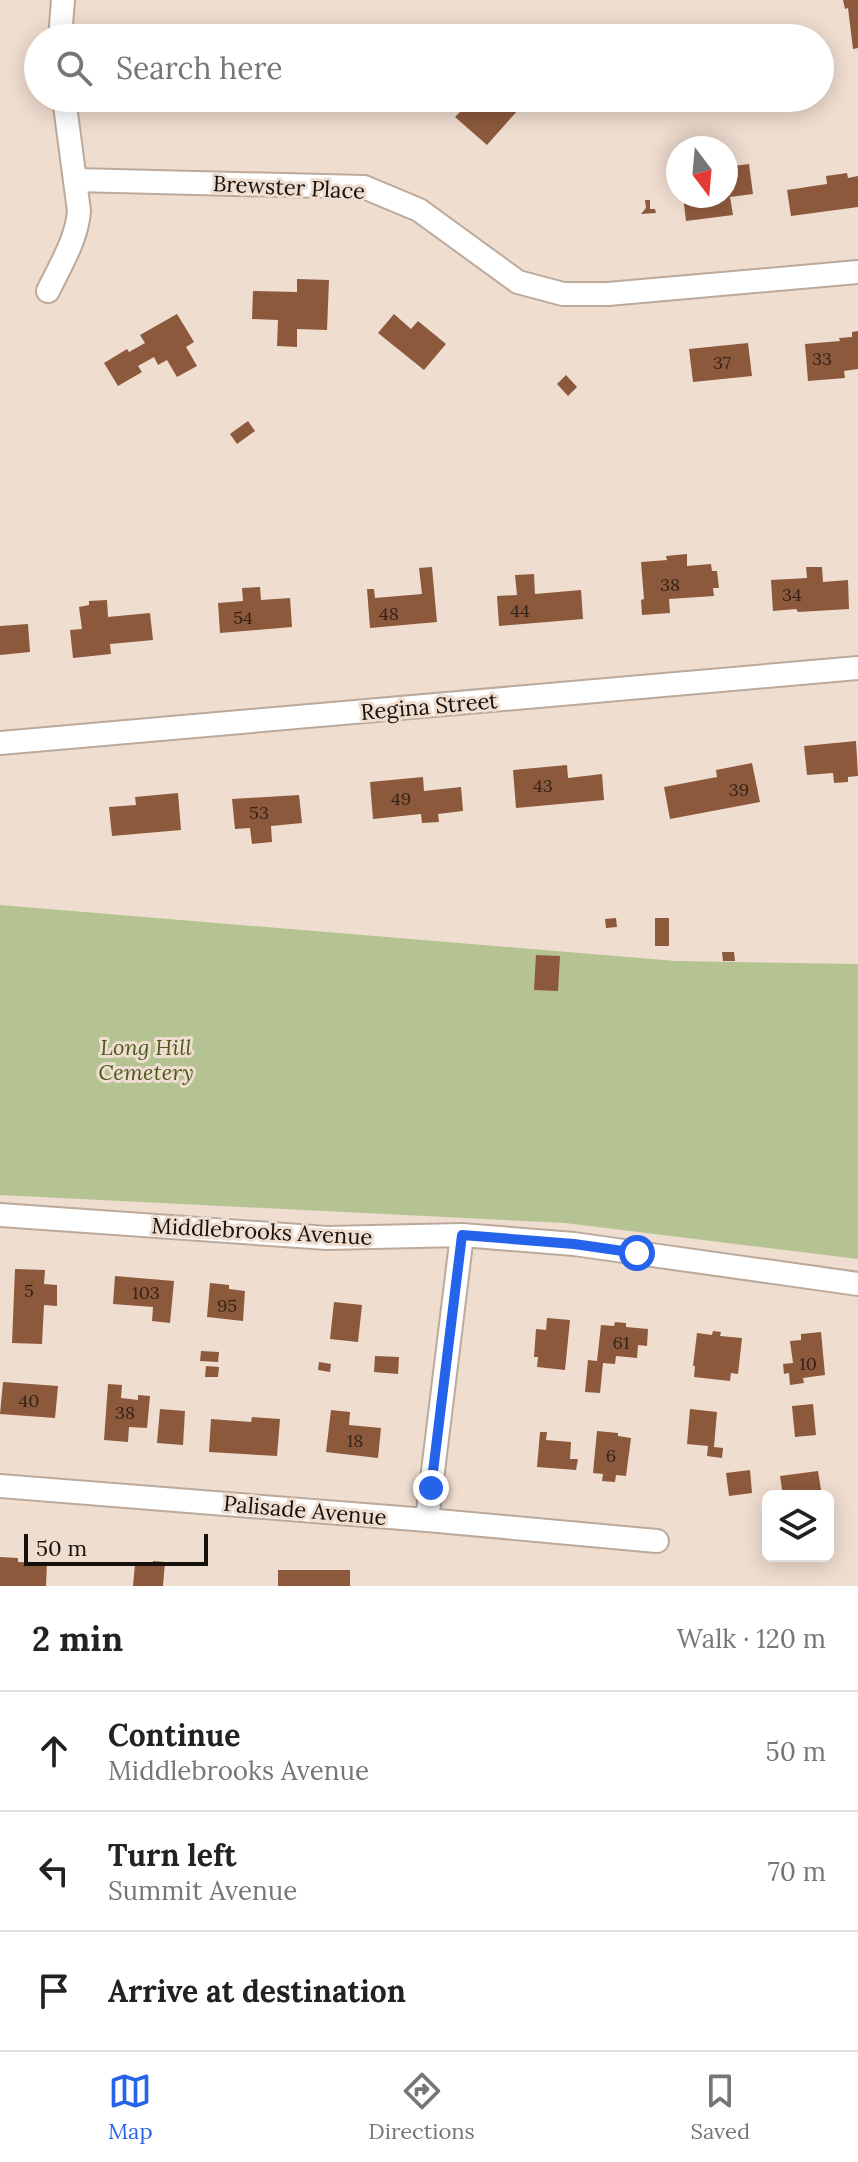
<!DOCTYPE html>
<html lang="en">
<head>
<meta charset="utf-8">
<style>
	body { margin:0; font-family:Lora,serif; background:#f2f2f2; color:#222 }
	.controls { position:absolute; right:24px; bottom:24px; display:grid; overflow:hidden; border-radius:12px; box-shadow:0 4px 20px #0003 }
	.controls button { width:72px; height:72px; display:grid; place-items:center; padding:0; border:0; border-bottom:2px solid #e0e0e0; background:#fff; color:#222; font:40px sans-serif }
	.compass { position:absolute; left:666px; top:136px; width:72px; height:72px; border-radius:50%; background:#fff; box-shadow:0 4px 20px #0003; rotate:164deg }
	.scale { position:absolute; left:24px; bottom:20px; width:184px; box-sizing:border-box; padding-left:8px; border:4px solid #17110c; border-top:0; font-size:22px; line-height:28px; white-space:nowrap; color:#17110c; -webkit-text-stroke:6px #efddcf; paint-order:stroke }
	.stop { position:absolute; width:24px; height:24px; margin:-18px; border:6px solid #2563eb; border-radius:50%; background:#fff }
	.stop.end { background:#2563eb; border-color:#fff; box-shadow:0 2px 8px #0008 }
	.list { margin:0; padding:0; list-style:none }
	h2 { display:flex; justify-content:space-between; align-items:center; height:104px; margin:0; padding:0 32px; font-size:34px }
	h2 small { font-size:26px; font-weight:400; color:#767676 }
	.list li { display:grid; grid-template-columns:52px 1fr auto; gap:24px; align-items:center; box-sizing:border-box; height:120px; padding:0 32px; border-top:2px solid #e0e0e0 }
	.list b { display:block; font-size:30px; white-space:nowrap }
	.list p { margin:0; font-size:26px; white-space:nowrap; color:#767676 }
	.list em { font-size:26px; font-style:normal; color:#767676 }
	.icon { flex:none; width:44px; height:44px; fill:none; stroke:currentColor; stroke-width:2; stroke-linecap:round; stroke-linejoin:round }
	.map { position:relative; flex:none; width:858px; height:1586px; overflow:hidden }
	.search { position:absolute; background:#fff; box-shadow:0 4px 20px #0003; left:24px; right:24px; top:24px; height:88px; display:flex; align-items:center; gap:20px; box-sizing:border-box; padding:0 28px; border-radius:44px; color:#767676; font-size:30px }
	.sheet { height:464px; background:#fff }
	nav { display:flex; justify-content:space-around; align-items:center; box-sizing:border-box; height:112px; border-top:2px solid #e0e0e0; background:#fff; font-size:22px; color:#767676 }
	nav a { display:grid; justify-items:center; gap:4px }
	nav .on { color:#2563eb }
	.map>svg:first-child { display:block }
	.green { fill:#b5c392 }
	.building { fill:#8c593c }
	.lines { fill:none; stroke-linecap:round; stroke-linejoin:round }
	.street-casing { stroke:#bbaa9c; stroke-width:26 }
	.street { stroke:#fff; stroke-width:22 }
	.route { stroke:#2563eb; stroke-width:10 }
	.labels { text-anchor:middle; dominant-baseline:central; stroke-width:6; stroke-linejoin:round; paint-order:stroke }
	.number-label { font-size:18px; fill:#342318 }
	.street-label { font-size:22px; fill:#17110c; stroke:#efddcf }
	.park-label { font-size:22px; font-style:italic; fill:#4d5c1d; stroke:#efddcf }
</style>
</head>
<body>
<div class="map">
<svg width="858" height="1586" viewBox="0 0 858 1586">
	<rect width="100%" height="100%" fill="#efddcf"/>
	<path class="green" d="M 0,905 L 676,961 L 858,964 L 858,1259 L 565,1223 L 0,1195 Z"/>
	<g class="building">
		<path d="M 843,0 L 858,0 L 858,48 L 853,49 L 848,8 L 845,9 Z"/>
		<rect x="178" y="98" width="29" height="10"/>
		<path d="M 238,98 L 256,98 L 256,106 L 238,105 Z"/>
		<path d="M 479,98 L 486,103 L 491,98 L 523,98 L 526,101 L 487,145 L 455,117 L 467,105 L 471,108 Z"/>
		<path d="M 749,164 L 753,194 L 730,197 L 733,215 L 686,221 L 683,196 L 726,196 L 726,167 Z"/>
		<path d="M 847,173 L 848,178 L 858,176 L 858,207 L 791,216 L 787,190 L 827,184 L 826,176 Z"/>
		<path d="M 645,200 L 650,200 L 650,209 L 655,209 L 656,213 L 641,214 L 646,208 Z"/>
		<path d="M 297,279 L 329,280 L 327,330 L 297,329 L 297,347 L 277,346 L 278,320 L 252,319 L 253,291 L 297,292 Z"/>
		<path d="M 177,314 L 194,342 L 186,347 L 197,366 L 177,377 L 167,360 L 158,365 L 154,357 L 138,366 L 142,372 L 118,386 L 104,363 L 127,349 L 129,352 L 145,343 L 140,335 Z"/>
		<path d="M 394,314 L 411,329 L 418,321 L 446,344 L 424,370 L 378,333 Z"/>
		<path d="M 858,331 L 858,369 L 844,371 L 845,378 L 808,381 L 805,344 L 840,341 L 839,338 L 852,337 L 852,332 Z"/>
		<path d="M 748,343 L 752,376 L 693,382 L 689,349 Z"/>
		<path d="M 566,375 L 577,387 L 568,396 L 557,384 Z"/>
		<path d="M 248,421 L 255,431 L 237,444 L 230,434 Z"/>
		<path d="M 687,554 L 687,566 L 711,564 L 712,571 L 717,571 L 719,588 L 713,588 L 714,596 L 669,599 L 670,613 L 642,615 L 641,600 L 644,599 L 641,562 L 667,560 L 666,556 Z"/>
		<path d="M 432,567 L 437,622 L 370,628 L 367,589 L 374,589 L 375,598 L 422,594 L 419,568 Z"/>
		<path d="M 806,567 L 822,567 L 823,582 L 848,580 L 849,609 L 798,612 L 796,609 L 773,611 L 771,580 L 807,578 Z"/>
		<path d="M 534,574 L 535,594 L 581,590 L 583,619 L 499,626 L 497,596 L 517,595 L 515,575 Z"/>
		<path d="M 260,587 L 261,600 L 290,598 L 292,627 L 220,633 L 218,603 L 243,601 L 242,588 Z"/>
		<path d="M 107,600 L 108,617 L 150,613 L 153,640 L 110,644 L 111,654 L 73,658 L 70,630 L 82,629 L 79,607 L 89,605 L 89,601 Z"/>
		<path d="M 28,624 L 30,652 L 0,655 L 0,626 Z"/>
		<path d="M 856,741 L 858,776 L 848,777 L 848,782 L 834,783 L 833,773 L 807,775 L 804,746 Z"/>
		<path d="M 752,763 L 760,802 L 670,819 L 664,787 L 717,777 L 716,770 Z"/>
		<path d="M 567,765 L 568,778 L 602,774 L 604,800 L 516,808 L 513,770 Z"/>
		<path d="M 423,777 L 424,791 L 461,787 L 463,811 L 438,814 L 439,822 L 422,823 L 421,814 L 373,819 L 370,782 Z"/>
		<path d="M 178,793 L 181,830 L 112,836 L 109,807 L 136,805 L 135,797 Z"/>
		<path d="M 299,795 L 302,823 L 271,826 L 272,842 L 252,844 L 250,828 L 235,829 L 232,799 Z"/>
		<path d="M 616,918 L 617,927 L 606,928 L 605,919 Z"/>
		<rect x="655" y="918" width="14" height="28"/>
		<path d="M 722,952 L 734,952 L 735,961 L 723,961 Z"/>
		<path d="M 536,955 L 560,956 L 558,991 L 534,990 Z"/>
		<path d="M 15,1269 L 45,1270 L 44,1284 L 57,1285 L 57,1306 L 44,1305 L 42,1344 L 12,1343 Z"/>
		<path d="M 115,1276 L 174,1281 L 170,1323 L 152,1321 L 153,1307 L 113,1304 Z"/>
		<path d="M 210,1283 L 229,1285 L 229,1289 L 245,1291 L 243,1321 L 207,1317 Z"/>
		<path d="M 334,1302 L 362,1305 L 358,1342 L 330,1339 Z"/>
		<path d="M 547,1318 L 570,1320 L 565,1370 L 537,1367 L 538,1357 L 534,1357 L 536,1329 L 546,1330 Z"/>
		<path d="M 615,1322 L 626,1323 L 626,1327 L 648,1329 L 647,1346 L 638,1345 L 637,1358 L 616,1356 L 615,1364 L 603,1363 L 600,1393 L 585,1392 L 588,1360 L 597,1361 L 601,1325 L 614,1326 Z"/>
		<path d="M 713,1331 L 721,1332 L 720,1336 L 742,1338 L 738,1374 L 731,1373 L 730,1381 L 694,1377 L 695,1366 L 693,1366 L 697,1333 L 712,1335 Z"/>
		<path d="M 821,1332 L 825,1375 L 803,1378 L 804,1383 L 790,1385 L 789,1373 L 784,1374 L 783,1364 L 793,1363 L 790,1341 L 801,1340 L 801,1334 Z"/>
		<path d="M 201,1351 L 219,1352 L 218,1362 L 200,1361 Z"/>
		<path d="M 375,1356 L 399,1357 L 398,1374 L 374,1372 Z"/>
		<path d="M 319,1362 L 331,1364 L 330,1372 L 318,1370 Z"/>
		<path d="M 206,1366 L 219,1367 L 218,1377 L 205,1377 Z"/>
		<path d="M 3,1382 L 58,1386 L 55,1418 L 0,1414 Z"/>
		<path d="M 108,1384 L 122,1385 L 121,1398 L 138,1400 L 138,1395 L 150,1396 L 147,1428 L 129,1427 L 128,1442 L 104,1440 Z"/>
		<path d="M 813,1404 L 816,1435 L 795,1437 L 792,1406 Z"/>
		<path d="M 160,1409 L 185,1411 L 183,1445 L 157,1443 Z"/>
		<path d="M 690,1409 L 717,1412 L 714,1447 L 723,1448 L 722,1458 L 707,1456 L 708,1446 L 687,1444 Z"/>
		<path d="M 331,1410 L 350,1412 L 349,1425 L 381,1428 L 378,1458 L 326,1452 Z"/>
		<path d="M 252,1417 L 280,1419 L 277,1456 L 209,1452 L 211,1419 L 251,1422 Z"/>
		<path d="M 597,1431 L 618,1433 L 618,1436 L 631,1438 L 626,1476 L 616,1475 L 615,1482 L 602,1481 L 603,1474 L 593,1473 Z"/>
		<path d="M 540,1432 L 547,1432 L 546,1440 L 571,1442 L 570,1459 L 578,1459 L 576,1470 L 537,1467 Z"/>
		<path d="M 750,1470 L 752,1493 L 729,1496 L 726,1473 Z"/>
		<path d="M 818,1471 L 822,1496 L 783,1496 L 780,1476 Z"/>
		<path d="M 0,1557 L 18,1558 L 18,1562 L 47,1563 L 46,1586 L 0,1586 Z"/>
		<path d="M 153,1561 L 165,1562 L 163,1586 L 133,1586 L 135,1564 L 152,1566 Z"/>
		<rect x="278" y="1570" width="72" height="16"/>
	</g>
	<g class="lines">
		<defs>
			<g id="street">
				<path d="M 60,38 L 63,0"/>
				<path d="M 75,180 L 364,187 L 419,210 L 518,282 L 563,294 L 608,294 L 858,272"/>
				<path d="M 48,291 C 60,266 77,239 79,211 L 64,98"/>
				<path d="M 0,743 L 858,668"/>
				<path d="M 0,1215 L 327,1238 L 462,1235 L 574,1244 L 858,1284"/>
				<path d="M 0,1486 L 427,1520 L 657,1541"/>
				<path d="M 427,1520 L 462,1235"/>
			</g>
		</defs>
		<use href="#street" class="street-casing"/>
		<use href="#street" class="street"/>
	</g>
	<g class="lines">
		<path class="route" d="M 431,1488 L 462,1235 L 574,1244 L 637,1253"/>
	</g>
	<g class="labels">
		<g class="number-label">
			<text x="822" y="358">33</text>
			<text x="722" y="362">37</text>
			<text x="670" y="584">38</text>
			<text x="792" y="594">34</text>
			<text x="520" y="610">44</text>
			<text x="389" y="613">48</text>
			<text x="243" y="617">54</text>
			<text x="543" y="785">43</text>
			<text x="739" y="789">39</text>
			<text x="401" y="798">49</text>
			<text x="259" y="812">53</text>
			<text x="29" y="1290">5</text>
			<text x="146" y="1292">103</text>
			<text x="227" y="1305">95</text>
			<text x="621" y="1342">61</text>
			<text x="808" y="1363">10</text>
			<text x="29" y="1400">40</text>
			<text x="125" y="1412">38</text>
			<text x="355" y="1440">18</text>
			<text x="611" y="1455">6</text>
		</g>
		<g class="street-label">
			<text transform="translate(289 187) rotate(3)">Brewster Place</text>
			<text transform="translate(429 706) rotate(-5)">Regina Street</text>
			<text transform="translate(262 1231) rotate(3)">Middlebrooks Avenue</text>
			<text transform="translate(305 1510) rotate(5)">Palisade Avenue</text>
		</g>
		<g class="park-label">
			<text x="146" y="1047">Long Hill<tspan x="146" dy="25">Cemetery</tspan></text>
		</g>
	</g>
</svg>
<div class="controls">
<button><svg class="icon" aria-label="layers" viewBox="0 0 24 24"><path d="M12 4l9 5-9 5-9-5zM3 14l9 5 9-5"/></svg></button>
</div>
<svg class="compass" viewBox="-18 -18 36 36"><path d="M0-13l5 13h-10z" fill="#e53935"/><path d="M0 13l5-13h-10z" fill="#767676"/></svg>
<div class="scale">50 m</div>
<div class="stop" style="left:637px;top:1253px"></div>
<div class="stop end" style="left:431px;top:1488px"></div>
<div class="search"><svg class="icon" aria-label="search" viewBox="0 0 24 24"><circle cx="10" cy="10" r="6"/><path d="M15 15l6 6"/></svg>Search here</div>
</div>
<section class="sheet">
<h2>2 min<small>Walk · 120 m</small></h2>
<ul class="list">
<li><svg class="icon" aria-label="ahead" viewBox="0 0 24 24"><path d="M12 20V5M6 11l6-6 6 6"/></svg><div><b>Continue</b><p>Middlebrooks Avenue</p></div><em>50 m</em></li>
<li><svg class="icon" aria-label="left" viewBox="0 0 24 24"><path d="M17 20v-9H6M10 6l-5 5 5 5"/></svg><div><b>Turn left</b><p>Summit Avenue</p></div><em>70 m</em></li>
<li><svg class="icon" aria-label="arrive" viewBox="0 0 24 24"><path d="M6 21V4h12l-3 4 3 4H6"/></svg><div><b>Arrive at destination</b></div></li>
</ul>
</section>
<nav>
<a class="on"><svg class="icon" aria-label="map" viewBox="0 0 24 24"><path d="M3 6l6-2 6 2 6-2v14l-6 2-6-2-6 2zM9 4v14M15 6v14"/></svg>Map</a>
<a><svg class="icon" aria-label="directions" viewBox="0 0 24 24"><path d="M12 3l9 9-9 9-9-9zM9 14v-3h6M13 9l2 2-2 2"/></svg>Directions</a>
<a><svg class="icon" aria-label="saved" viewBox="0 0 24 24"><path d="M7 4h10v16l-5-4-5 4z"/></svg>Saved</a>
</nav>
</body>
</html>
